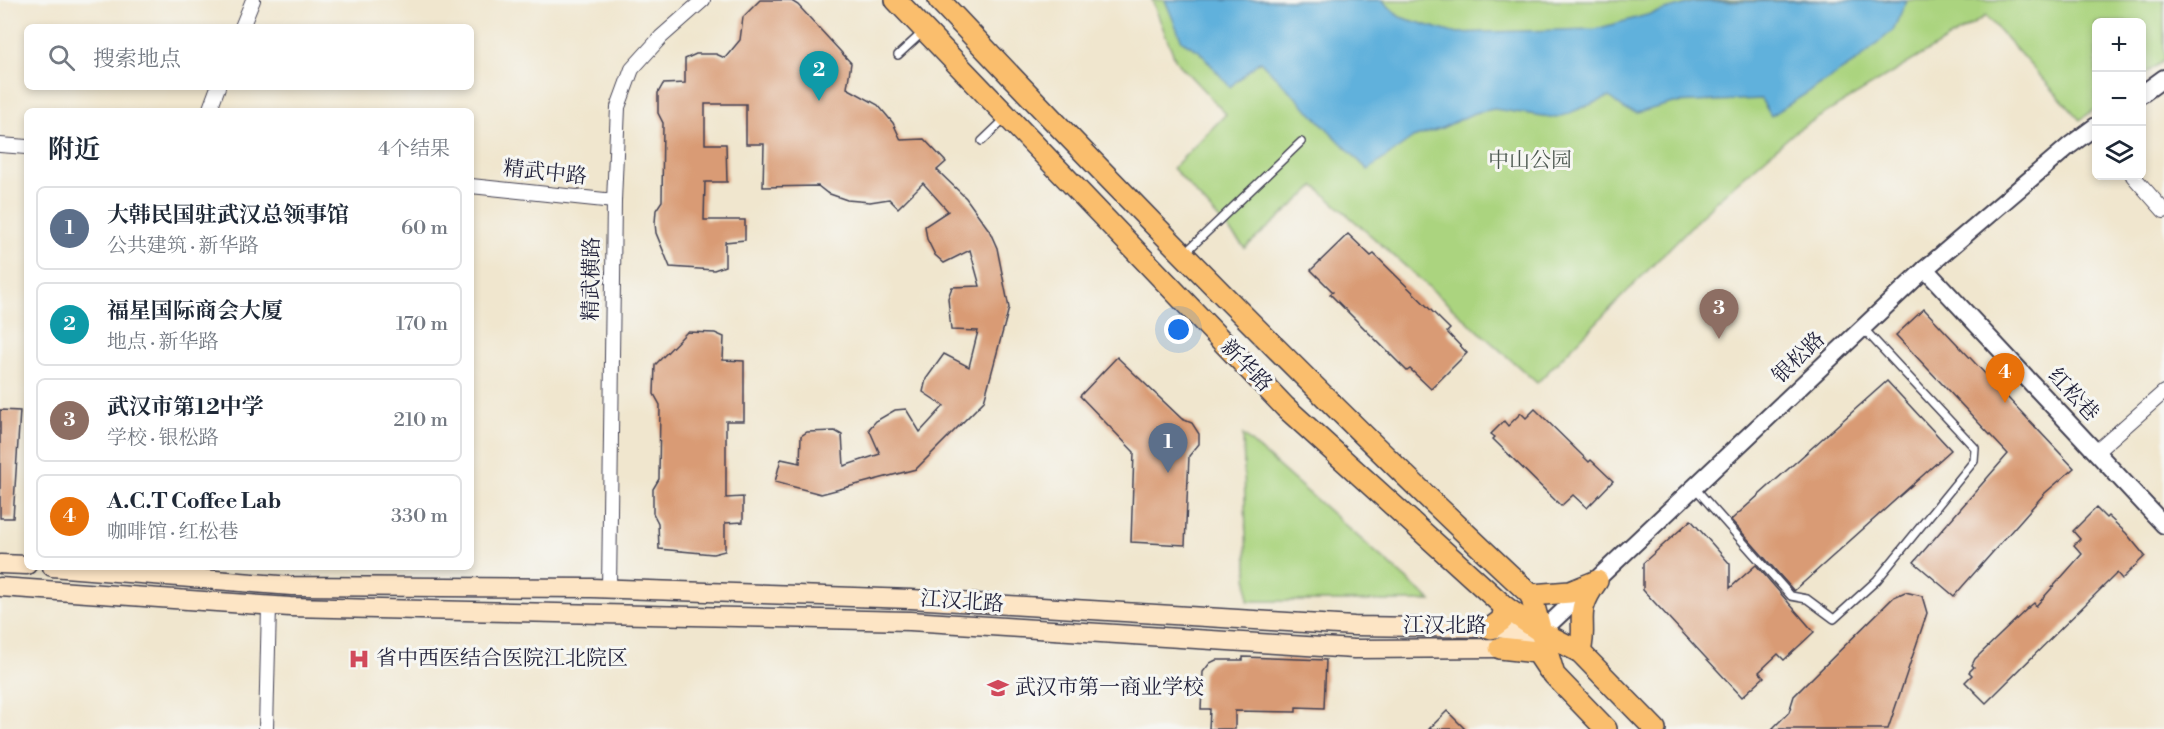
<!DOCTYPE html>
<html lang="zh">
<head>
<meta charset="utf-8">
<style>
	body { margin:0; font-family:"Libre Bodoni","Noto Serif SC",serif; background:#f6f6f7; color:#1f2937 }
	.controls { position:absolute; right:18px; top:18px; display:grid; overflow:hidden; border-radius:9px; box-shadow:0 3px 9px #0003 }
	.controls button { width:54px; height:54px; display:grid; place-items:center; padding:0; border:0; border-bottom:2px solid #e0e1e3; background:#fff; color:#1f2937; font:30px sans-serif }
	.you { position:absolute; left:1179px; top:330px; width:21px; height:21px; margin:-15px; border:4px solid #fff; border-radius:50%; background:#1a73e8; box-shadow:0 0 0 9px #1a73e833 }
	.badge { display:grid; place-items:center; width:39px; height:39px; border-radius:50%; background:#2563eb; color:#fff; font-size:20px; font-weight:700 }
	.pin { position:absolute; translate:-50% -50px; filter:drop-shadow(0 2px 3px #0008) }
	.pin::after { content:''; position:absolute; top:32px; width:21px; height:18px; background:inherit; clip-path:polygon(0 0,100% 0,50% 100%) }
	.list { margin:0; padding:0; list-style:none }
	h2 { display:flex; justify-content:space-between; align-items:center; height:78px; margin:0; padding:0 24px; font-size:26px }
	h2 small { font-size:20px; font-weight:400; color:#747a83 }
	.list li { display:grid; grid-template-columns:39px 1fr auto; gap:18px; align-items:center; box-sizing:border-box; height:84px; margin:0 12px 12px; padding:0 12px; border:2px solid #e0e1e3; border-radius:9px }
	.list b { display:block; font-size:22px; white-space:nowrap }
	.list p { margin:0; font-size:20px; white-space:nowrap; color:#747a83 }
	.list em { font-size:20px; font-style:normal; color:#747a83 }
	.icon { flex:none; width:33px; height:33px; fill:none; stroke:currentColor; stroke-width:2; stroke-linecap:round; stroke-linejoin:round }
	.map { position:relative; flex:none; width:2164px; height:729px; overflow:hidden }
	.search { position:absolute; background:#fff; box-shadow:0 3px 9px #0003; left:24px; top:24px; width:450px; height:66px; display:flex; align-items:center; gap:15px; box-sizing:border-box; padding:0 21px; border-radius:9px; color:#747a83; font-size:22px }
	.panel { position:absolute; background:#fff; box-shadow:0 3px 9px #0003; left:24px; top:108px; width:450px; height:462px; border-radius:9px }
	.map>svg:first-child { display:block }
	.green { fill:#abd47f; stroke:#667b5d; stroke-width:1.5 }
	.water { fill:#61b1dc; stroke:#426a8c; stroke-width:1.5 }
	.building { fill:#d99b75 }
	.lines { fill:none; stroke-linecap:round; stroke-linejoin:round }
	.service-casing { stroke:#413f51; stroke-width:10 }
	.minor-casing { stroke:#413f51; stroke-width:16 }
	.tertiary-casing { stroke:#413f51; stroke-width:20 }
	.secondary-casing { stroke:#413f51; stroke-width:21 }
	.primary-casing { stroke:#413f51; stroke-width:24 }
	.service { stroke:#fff; stroke-width:7 }
	.minor { stroke:#fff; stroke-width:14 }
	.tertiary { stroke:#fff; stroke-width:16 }
	.secondary { stroke:#fde5c5; stroke-width:18 }
	.primary { stroke:#fabe6d; stroke-width:21 }
	.labels { text-anchor:middle; dominant-baseline:central; stroke-width:6; stroke-linejoin:round; paint-order:stroke }
	.park-label { font-size:21px; fill:#4b574f; stroke:#f6f6f2 }
	.street-label { font-size:21px; fill:#22223b; stroke:#f6f6f2 }
	.poi-label { font-size:21px; fill:#22223b; stroke:#f6f6f2; text-anchor:start }
</style>
</head>
<body>
<div class="map">
<svg width="2164" height="729" viewBox="0 0 2164 729">
	<rect width="100%" height="100%" fill="#f6f6f2"/>
	<filter id="ink" filterUnits="userSpaceOnUse"><feTurbulence type="fractalNoise" baseFrequency=".0167" numOctaves="2"/><feDisplacementMap in="SourceGraphic" scale="12" xChannelSelector="R" yChannelSelector="G"/><feConvolveMatrix kernelMatrix="1 2 1 2 8 2 1 2 1" color-interpolation-filters="sRGB"/></filter>
	<filter id="wash" filterUnits="userSpaceOnUse"><feTurbulence type="fractalNoise" baseFrequency=".008" numOctaves="4" result="noise"/><feDisplacementMap in="SourceGraphic" scale="24" xChannelSelector="R" yChannelSelector="G"/><feGaussianBlur stdDeviation="1.35" result="paint"/><feColorMatrix in="noise" values="0 0 0 0 0 0 0 0 0 0 0 0 0 0 0 0 0 1.4 0 .05"/><feComposite in="paint" operator="in"/></filter>
	<g filter="url(#wash)">
		<rect width="100%" height="100%" fill="#f0e6ce"/>
		<g class="green">
			<path d="M 1152,0 L 2164,0 L 2164,60 L 2142,76 L 2142,22 L 2096,22 L 2096,108 L 2080,120 L 1986,16 L 1796,131 L 1715,202 L 1537,383 L 1315,186 L 1245,248 L 1173,168 L 1226,114 L 1176,61 Z"/>
			<path d="M 1243,435 L 1431,601 L 1248,601 Z"/>
		</g>
		<path class="water" d="M 1165,0 L 1382,0 L 1400,17 L 1453,33 L 1596,29 L 1694,2 L 1907,0 L 1893,30 L 1857,61 L 1771,116 L 1761,99 L 1673,103 L 1637,113 L 1624,109 L 1609,97 L 1557,118 L 1494,109 L 1474,113 L 1442,128 L 1413,138 L 1368,170 L 1260,61 L 1230,87 L 1199,51 L 1182,41 Z"/>
		<g id="blocks">
			<g class="building">
				<path d="M 760,0 L 790,0 L 798,5 L 851,63 L 847,88 L 878,105 L 893,123 L 901,140 L 924,139 L 946,162 L 937,170 L 966,198 L 989,230 L 997,248 L 1009,308 L 984,401 L 916,469 L 821,494 L 775,482 L 781,459 L 800,463 L 801,436 L 807,432 L 835,431 L 842,435 L 844,466 L 880,454 L 869,429 L 876,421 L 895,410 L 906,409 L 920,432 L 944,406 L 923,392 L 926,379 L 944,354 L 969,367 L 978,331 L 951,330 L 948,298 L 952,287 L 980,286 L 970,250 L 944,263 L 935,255 L 927,239 L 925,226 L 948,211 L 923,183 L 898,208 L 889,199 L 870,202 L 847,200 L 827,193 L 818,186 L 763,187 L 764,144 L 746,144 L 746,104 L 705,104 L 705,144 L 726,144 L 727,182 L 705,182 L 704,220 L 745,220 L 745,240 L 725,242 L 725,266 L 714,270 L 670,267 L 656,233 L 655,223 L 656,210 L 662,201 L 663,123 L 658,113 L 658,93 L 663,84 L 685,83 L 685,59 L 696,54 L 716,54 L 725,58 L 740,40 L 743,17 Z"/>
				<path d="M 1348,234 L 1371,256 L 1374,254 L 1450,329 L 1447,332 L 1467,353 L 1431,389 L 1410,369 L 1407,371 L 1330,294 L 1333,292 L 1311,270 Z"/>
				<path d="M 1924,309 L 2074,468 L 2045,493 L 1954,596 L 1914,562 L 2008,454 L 1896,335 Z"/>
				<path d="M 687,332 L 715,333 L 724,337 L 723,360 L 744,361 L 744,421 L 726,421 L 726,498 L 743,497 L 743,522 L 725,523 L 725,551 L 713,554 L 659,549 L 658,523 L 653,513 L 653,489 L 659,479 L 660,405 L 654,394 L 655,365 Z"/>
				<path d="M 1117,357 L 1182,419 L 1192,423 L 1199,434 L 1199,444 L 1189,456 L 1185,545 L 1131,542 L 1134,452 L 1080,396 Z"/>
				<path d="M 1887,381 L 1951,450 L 1794,591 L 1731,520 Z"/>
				<path d="M 1535,409 L 1589,462 L 1591,460 L 1613,481 L 1587,508 L 1573,495 L 1561,506 L 1493,439 L 1495,437 L 1491,434 L 1504,421 L 1508,426 L 1521,413 L 1526,418 Z"/>
				<path d="M 0,410 L 20,411 L 13,518 L 0,518 Z"/>
				<path d="M 2096,508 L 2106,518 L 2108,516 L 2126,533 L 2145,556 L 2122,579 L 2117,573 L 1986,703 L 1965,682 L 1972,675 L 1969,672 L 1974,667 L 1972,665 L 1975,659 L 2029,607 L 2034,603 L 2036,606 L 2082,554 L 2074,545 L 2080,539 L 2073,531 Z"/>
				<path d="M 1691,520 L 1730,564 L 1730,588 L 1756,565 L 1814,632 L 1784,660 L 1778,654 L 1759,672 L 1764,677 L 1742,697 L 1643,590 L 1643,563 Z"/>
				<path d="M 1905,592 L 1922,596 L 1927,613 L 1888,729 L 1772,729 L 1789,712 L 1794,696 L 1894,597 Z"/>
				<path d="M 1243,657 L 1326,660 L 1324,708 L 1296,707 L 1296,712 L 1235,711 L 1235,729 L 1209,729 L 1210,709 L 1201,709 L 1203,672 L 1210,663 L 1216,660 L 1243,660 Z"/>
				<path d="M 1447,711 L 1465,729 L 1429,729 Z"/>
			</g>
		</g>
	</g>
	<g filter="url(#ink)">
		<use href="#blocks" fill-opacity="0" stroke="#413f51" stroke-width="1.5"/>
		<g class="lines">
			<defs>
				<g id="service">
					<path d="M 898,55 L 923,32"/>
					<path d="M 982,141 L 1005,119"/>
					<path d="M 1185,253 L 1301,142"/>
					<path d="M 1695,488 L 1791,596 L 1807,599 L 1834,619 L 1877,580 L 1974,461 L 1975,448 L 1863,328"/>
				</g>
				<g id="minor">
					<path d="M 242,27 L 253,0"/>
					<path d="M 209,111 L 218,87"/>
					<path d="M 0,145 L 27,147"/>
					<path d="M 2133,176 L 2164,211"/>
					<path d="M 471,186 L 614,201"/>
					<path d="M 2096,452 L 2164,392"/>
					<path d="M 609,590 L 614,201 L 618,107 L 632,69 L 661,37 L 703,0"/>
					<path d="M 266,729 L 269,606"/>
				</g>
				<g id="tertiary">
					<path d="M 2142,94 L 2164,78"/>
					<path d="M 1925,269 L 2164,525"/>
					<path d="M 1541,632 L 1925,269 L 2069,146 L 2096,126"/>
				</g>
				<g id="secondary">
					<path d="M 0,564 L 27,565"/>
					<path d="M 52,567 L 292,586 L 592,588 L 911,599 L 1354,626 L 1491,628 L 1537,631"/>
					<path d="M 0,587 L 290,607 L 910,621 L 1354,649 L 1500,648 L 1541,632"/>
				</g>
				<g id="primary">
					<path d="M 896,0 L 1285,407 L 1505,607 L 1541,632 L 1554,675 L 1606,729"/>
					<path d="M 939,0 C 1131,204 1326,404 1531,595 L 1541,632 L 1580,652 L 1655,729"/>
					<path d="M 1531,595 L 1570,592 L 1597,581 C 1572,616 1588,619 1580,652"/>
					<path d="M 1491,628 L 1502,620 L 1505,607"/>
					<path d="M 1500,648 L 1537,652 L 1549,670"/>
				</g>
			</defs>
			<use href="#service" class="service-casing"/>
			<use href="#minor" class="minor-casing"/>
			<use href="#tertiary" class="tertiary-casing"/>
			<use href="#secondary" class="secondary-casing"/>
			<use href="#primary" class="primary-casing"/>
			<use href="#service" class="service"/>
			<use href="#minor" class="minor"/>
			<use href="#tertiary" class="tertiary"/>
			<use href="#secondary" class="secondary"/>
			<use href="#primary" class="primary"/>
		</g>
	</g>
	<defs>
		<symbol id="hospital-bare" viewBox="-9 -9 18 18"><path d="M-5-5h3v3.5h4V-5h3V5h-3V1.5h-4V5h-3Z" fill="#d1495b" stroke="#f6f6f2" stroke-width="2.5" paint-order="stroke"/></symbol>
		<symbol id="school-bare" viewBox="-9 -9 18 18"><path d="M0-5L7-2L0 1L-7-2ZM-4 1L0 2.5L4 1V4Q0 6-4 4Z" fill="#d1495b" stroke="#f6f6f2" stroke-width="2.5" paint-order="stroke"/></symbol>
	</defs>
	<g fill-rule="evenodd">
		<use href="#hospital-bare" x="344" y="644" width="30" height="30"/>
		<use href="#school-bare" x="983" y="673" width="30" height="30"/>
	</g>
	<g class="labels">
		<g class="park-label">
			<text x="1530" y="161">中山公园</text>
		</g>
		<g class="street-label">
			<text transform="translate(545 173) rotate(6)">精武中路</text>
			<text transform="translate(592 279) rotate(-89)">精武横路</text>
			<text transform="translate(1799 358) rotate(-44)">银松路</text>
			<text transform="translate(1246 366) rotate(46)">新华路</text>
			<text transform="translate(2073 395) rotate(47)">红松巷</text>
			<text transform="translate(962 602) rotate(4)">江汉北路</text>
			<text x="1445" y="626">江汉北路</text>
		</g>
		<g class="poi-label">
			<text x="376" y="659">省中西医结合医院江北院区</text>
			<text x="1015" y="688">武汉市第一商业学校</text>
		</g>
	</g>
</svg>
<div class="controls">
<button>+</button>
<button>−</button>
<button><svg class="icon" aria-label="layers" viewBox="0 0 24 24"><path d="M12 4l9 5-9 5-9-5zM3 14l9 5 9-5"/></svg></button>
</div>
<div class="you"></div>
<div class="pin badge" style="left:1168px;top:473px;background:#5c6f8a">1</div>
<div class="pin badge" style="left:819px;top:101px;background:#0f9aa8">2</div>
<div class="pin badge" style="left:1719px;top:339px;background:#8d6e63">3</div>
<div class="pin badge" style="left:2005px;top:403px;background:#e8710a">4</div>
<div class="search"><svg class="icon" aria-label="search" viewBox="0 0 24 24"><circle cx="10" cy="10" r="6"/><path d="M15 15l6 6"/></svg>搜索地点</div>
<section class="panel">
<h2>附近<small>4个结果</small></h2>
<ul class="list">
<li><span class="badge" style="background:#5c6f8a">1</span><div><b>大韩民国驻武汉总领事馆</b><p>公共建筑 · 新华路</p></div><em>60 m</em></li>
<li><span class="badge" style="background:#0f9aa8">2</span><div><b>福星国际商会大厦</b><p>地点 · 新华路</p></div><em>170 m</em></li>
<li><span class="badge" style="background:#8d6e63">3</span><div><b>武汉市第12中学</b><p>学校 · 银松路</p></div><em>210 m</em></li>
<li><span class="badge" style="background:#e8710a">4</span><div><b>A.C.T Coffee Lab</b><p>咖啡馆 · 红松巷</p></div><em>330 m</em></li>
</ul>
</section>
</div>
</body>
</html>
